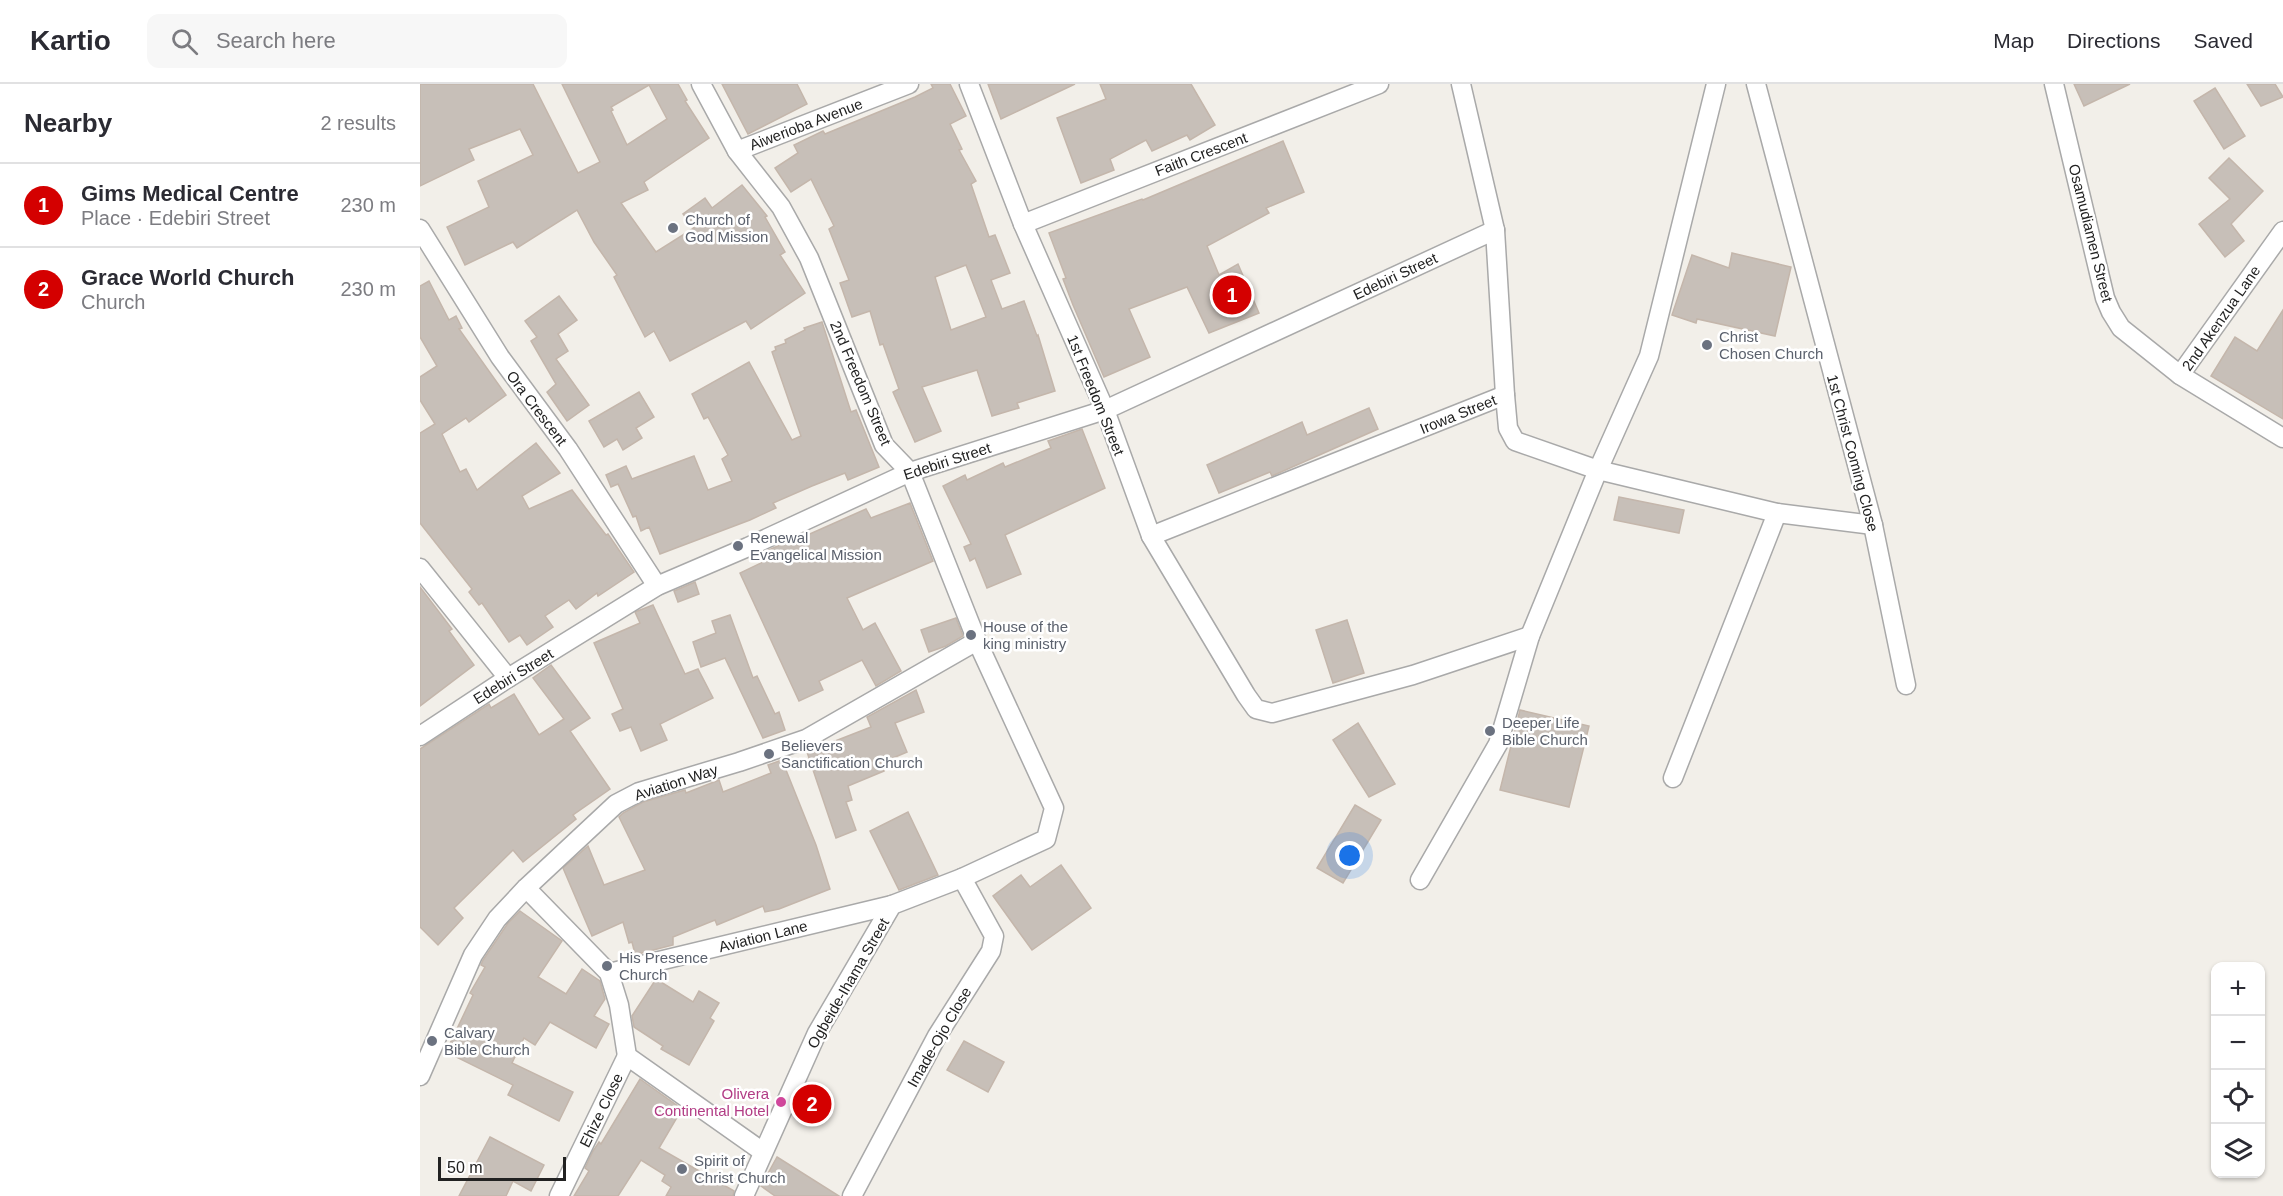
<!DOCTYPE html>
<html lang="en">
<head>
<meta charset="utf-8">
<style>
	body { margin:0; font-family:Arial,sans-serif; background:#f7f7f7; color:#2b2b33 }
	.controls { position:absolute; right:18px; bottom:18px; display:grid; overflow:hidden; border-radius:12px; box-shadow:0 2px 4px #0004 }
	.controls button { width:54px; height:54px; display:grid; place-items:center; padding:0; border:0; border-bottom:2px solid #e1e1e2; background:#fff; color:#2b2b33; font:30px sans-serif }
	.scale { position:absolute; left:18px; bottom:15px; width:128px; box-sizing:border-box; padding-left:6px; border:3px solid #222; border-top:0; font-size:16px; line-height:21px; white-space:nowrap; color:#222; -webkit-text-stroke:4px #fff; paint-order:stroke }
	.you { position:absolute; left:930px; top:772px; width:21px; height:21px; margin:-15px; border:4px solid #fff; border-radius:50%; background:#1a73e8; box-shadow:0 0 0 9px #1a73e833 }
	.badge { display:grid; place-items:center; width:39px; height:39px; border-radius:50%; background:#d40000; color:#fff; font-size:20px; font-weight:700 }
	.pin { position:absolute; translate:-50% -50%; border:3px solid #fff; box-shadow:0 2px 6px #0006 }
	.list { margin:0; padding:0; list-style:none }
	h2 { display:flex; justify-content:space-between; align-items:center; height:78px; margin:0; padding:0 24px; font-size:26px }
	h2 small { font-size:20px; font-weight:400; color:#7c7c81 }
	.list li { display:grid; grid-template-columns:39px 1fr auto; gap:18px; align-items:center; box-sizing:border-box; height:84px; padding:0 24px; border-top:2px solid #e1e1e2 }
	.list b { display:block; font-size:22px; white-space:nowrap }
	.list p { margin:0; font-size:20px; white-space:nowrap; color:#7c7c81 }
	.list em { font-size:20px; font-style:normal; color:#7c7c81 }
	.icon { flex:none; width:33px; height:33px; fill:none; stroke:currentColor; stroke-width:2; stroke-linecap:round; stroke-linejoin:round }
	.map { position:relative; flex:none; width:1863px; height:1112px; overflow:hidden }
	header { display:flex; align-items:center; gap:36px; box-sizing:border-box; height:84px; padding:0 30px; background:#fff; border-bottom:2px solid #e1e1e2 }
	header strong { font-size:28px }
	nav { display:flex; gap:33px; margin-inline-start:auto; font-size:21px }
	.search { width:420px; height:54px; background:#f7f7f7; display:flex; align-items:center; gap:15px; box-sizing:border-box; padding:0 21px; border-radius:12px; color:#7c7c81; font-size:22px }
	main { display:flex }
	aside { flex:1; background:#fff }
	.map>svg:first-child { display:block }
	.building { fill:#c7bfb8; stroke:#c4b6ab; stroke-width:1.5; fill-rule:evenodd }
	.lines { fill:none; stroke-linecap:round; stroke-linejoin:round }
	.street-casing { stroke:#a9a9a9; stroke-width:21 }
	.street { stroke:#fff; stroke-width:18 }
	.worship-dot { fill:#6b7280; stroke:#fff; stroke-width:2 }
	.hotel-dot { fill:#d1479c; stroke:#fff; stroke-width:2 }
	.labels { text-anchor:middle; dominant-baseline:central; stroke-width:5; stroke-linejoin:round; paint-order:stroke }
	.street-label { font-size:15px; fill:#222; stroke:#fff }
	.worship-label { font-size:15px; fill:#5b616d; stroke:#fff; text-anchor:start }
	.hotel-label { font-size:15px; fill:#b23c85; stroke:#fff; text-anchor:end }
</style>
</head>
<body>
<header>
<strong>Kartio</strong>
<div class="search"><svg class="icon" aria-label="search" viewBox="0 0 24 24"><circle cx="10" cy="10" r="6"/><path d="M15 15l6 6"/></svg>Search here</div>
<nav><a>Map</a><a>Directions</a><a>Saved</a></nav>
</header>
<main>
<aside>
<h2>Nearby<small>2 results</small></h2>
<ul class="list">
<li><span class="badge">1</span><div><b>Gims Medical Centre</b><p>Place · Edebiri Street</p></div><em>230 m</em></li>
<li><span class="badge">2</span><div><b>Grace World Church</b><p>Church</p></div><em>230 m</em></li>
</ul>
</aside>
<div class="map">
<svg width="1863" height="1112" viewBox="0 0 1863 1112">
	<rect width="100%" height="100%" fill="#f2efe9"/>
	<g class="building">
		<path d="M 0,0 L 113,0 L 158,89 L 180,78 L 142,0 L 258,0 L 267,16 L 265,17 L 289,54 L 224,98 L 228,106 L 201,119 L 236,168 L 274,144 L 263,130 L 285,114 L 292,124 L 322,101 L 347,132 L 345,133 L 365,168 L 360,171 L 385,209 L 331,245 L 326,237 L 250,277 L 234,247 L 225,253 L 194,193 L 197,191 L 174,158 L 157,126 L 97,164 L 93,158 L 45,181 L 27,143 L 69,123 L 58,97 L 113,71 L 100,45 L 49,65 L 54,76 L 0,102 ZM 229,1 L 247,35 L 207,61 L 191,27 L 193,26 L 191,23 Z"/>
		<path d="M 302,0 L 377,0 L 387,20 L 328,50 Z"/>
		<path d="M 511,0 L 530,0 L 546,32 L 530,40 L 542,65 L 539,66 L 556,97 L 551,100 L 569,153 L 575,151 L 590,189 L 571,196 L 582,225 L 604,217 L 617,252 L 618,251 L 635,307 L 597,319 L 599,324 L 572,332 L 557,286 L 502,303 L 521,347 L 495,358 L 473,308 L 479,305 L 463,260 L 460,261 L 450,227 L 432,233 L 420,199 L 429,196 L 409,145 L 414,142 L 391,95 L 371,108 L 355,84 L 378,69 L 374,61 L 403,47 L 405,50 L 495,13 L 513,4 ZM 546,181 L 566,233 L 531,246 L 515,193 Z"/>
		<path d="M 568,0 L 655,0 L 581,35 Z"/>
		<path d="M 680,0 L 771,0 L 795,41 L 770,56 L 767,51 L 732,67 L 726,56 L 690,75 L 694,86 L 661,99 L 637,34 L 686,15 Z"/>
		<path d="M 1654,0 L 1710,0 L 1664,22 Z"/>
		<path d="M 1827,0 L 1855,0 L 1863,13 L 1841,22 Z"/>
		<path d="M 1795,4 L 1825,52 L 1804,65 L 1774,17 Z"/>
		<path d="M 863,57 L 884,108 L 846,124 L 849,129 L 787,162 L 799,191 L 818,180 L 839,229 L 789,249 L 767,203 L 709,225 L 730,273 L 684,293 L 653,221 L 643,195 L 646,194 L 629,149 L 722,115 L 723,116 Z"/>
		<path d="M 1809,74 L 1843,107 L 1811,140 L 1824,157 L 1805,173 L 1779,140 L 1810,115 L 1789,94 Z"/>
		<path d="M 1312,169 L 1371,183 L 1355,252 L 1277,235 L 1276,239 L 1252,231 L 1272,171 L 1309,184 Z"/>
		<path d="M 9,197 L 29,236 L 36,232 L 42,244 L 39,245 L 86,311 L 49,338 L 46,334 L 22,350 L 40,388 L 46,385 L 57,406 L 116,359 L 140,389 L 102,412 L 109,425 L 152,406 L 186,451 L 188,450 L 214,488 L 178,512 L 177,509 L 156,525 L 149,516 L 125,532 L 133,543 L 107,561 L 100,551 L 89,558 L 62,519 L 59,521 L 49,508 L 52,505 L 0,439 L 0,349 L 15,340 L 0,316 L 0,293 L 17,282 L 0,253 L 0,202 Z"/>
		<path d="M 139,212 L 157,236 L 138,250 L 148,267 L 136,275 L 169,321 L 147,337 L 127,308 L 136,300 L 111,257 L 117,253 L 105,237 Z"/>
		<path d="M 1863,226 L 1863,335 L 1791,292 L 1815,253 L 1837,267 Z"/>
		<path d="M 402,238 L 431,328 L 436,326 L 459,383 L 428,396 L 425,389 L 392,402 L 353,419 L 356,424 L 330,436 L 240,470 L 229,443 L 221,447 L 216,432 L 213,433 L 198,400 L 191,403 L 186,391 L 206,382 L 212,395 L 274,372 L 288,406 L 312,397 L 302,375 L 308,371 L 288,333 L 284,335 L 272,310 L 329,278 L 372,356 L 381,352 L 352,268 L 356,266 L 355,263 L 366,259 L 365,256 L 385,246 L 384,244 Z"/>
		<path d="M 219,308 L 234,333 L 216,344 L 222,354 L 203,366 L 197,355 L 184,363 L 169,337 Z"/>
		<path d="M 949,324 L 958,345 L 852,392 L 850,388 L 799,409 L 787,381 L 882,338 L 887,351 Z"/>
		<path d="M 662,345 L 685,404 L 585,451 L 601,490 L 567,504 L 555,474 L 550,477 L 544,463 L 551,460 L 523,402 L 545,391 L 547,396 L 583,379 L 585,383 L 631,364 L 628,357 Z"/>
		<path d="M 1199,413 L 1264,426 L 1259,449 L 1194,436 Z"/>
		<path d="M 490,419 L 513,477 L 427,514 L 443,546 L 455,539 L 481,587 L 456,602 L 442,576 L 399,597 L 403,606 L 379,617 L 320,489 L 345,477 L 342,469 L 373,455 L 374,457 L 446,425 L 451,434 Z"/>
		<path d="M 275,498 L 279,510 L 258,518 L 254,507 Z"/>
		<path d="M 0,503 L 32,545 L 29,547 L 54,581 L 0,622 Z"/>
		<path d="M 233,521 L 265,590 L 278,585 L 293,614 L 240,640 L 247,656 L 221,667 L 211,643 L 200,647 L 192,630 L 203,625 L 174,559 L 220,539 L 215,528 Z"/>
		<path d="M 310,531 L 333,594 L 337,592 L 355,630 L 359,628 L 365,646 L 343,654 L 305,574 L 281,583 L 273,558 L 296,549 L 292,537 Z"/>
		<path d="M 536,534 L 543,552 L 526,562 L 509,568 L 501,546 Z"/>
		<path d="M 927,536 L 944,589 L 913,599 L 896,546 Z"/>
		<path d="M 131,581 L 170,634 L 150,647 L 190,705 L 153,731 L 156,735 L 103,778 L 93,766 L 34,824 L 43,834 L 18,861 L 0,843 L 0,665 L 69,620 L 71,624 L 94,610 L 119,651 L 144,635 L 113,594 Z"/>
		<path d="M 496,606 L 504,628 L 475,639 L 487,668 L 461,679 L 464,687 L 428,702 L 432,716 L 426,718 L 436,746 L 416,754 L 387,668 L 451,643 L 447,633 Z"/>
		<path d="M 1100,626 L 1169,642 L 1149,723 L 1080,706 Z"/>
		<path d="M 938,639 L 975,700 L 949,713 L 913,656 Z"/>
		<path d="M 362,676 L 396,761 L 410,805 L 359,825 L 345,828 L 343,822 L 297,841 L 295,836 L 253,853 L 253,861 L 218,870 L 215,870 L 212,858 L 209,859 L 203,838 L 172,852 L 143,784 L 168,762 L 184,801 L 225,786 L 199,733 L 203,729 L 223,718 L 265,706 L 266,709 L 299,696 L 303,708 L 351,689 L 348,681 Z"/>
		<path d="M 935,721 L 961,736 L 923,799 L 897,784 Z"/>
		<path d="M 488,728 L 518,791 L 479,806 L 450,747 Z"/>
		<path d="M 641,781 L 671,824 L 612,866 L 573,812 L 601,791 L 610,803 Z"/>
		<path d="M 100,827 L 142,857 L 118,893 L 146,910 L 162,885 L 180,897 L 185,915 L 174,932 L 189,940 L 176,964 L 130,938 L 115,961 L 104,954 L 92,979 L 153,1008 L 139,1037 L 88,1011 L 93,1001 L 26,968 L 53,911 L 50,909 L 65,883 L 61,881 L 63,876 L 88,839 Z"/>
		<path d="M 236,895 L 273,918 L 279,907 L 299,919 L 290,934 L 294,937 L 269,981 L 241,965 L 243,962 L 214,943 L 212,932 Z"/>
		<path d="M 544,957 L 584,978 L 568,1008 L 527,986 Z"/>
		<path d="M 220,995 L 262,1025 L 239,1064 L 314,1107 L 313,1112 L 246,1112 L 251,1103 L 242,1097 L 245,1091 L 221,1076 L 198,1112 L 154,1112 L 169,1087 L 165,1084 L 173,1067 L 179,1058 L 181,1060 Z"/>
		<path d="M 70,1053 L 124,1081 L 111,1107 L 93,1097 L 86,1112 L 39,1112 Z"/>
		<path d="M 357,1073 L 419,1112 L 355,1112 L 341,1102 Z"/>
	</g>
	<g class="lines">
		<defs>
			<g id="street">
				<path d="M 281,0 L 317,67 L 361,123 L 389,174 L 464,361 L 490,388 L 557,557 L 634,724 L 626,755 L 542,794 L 472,821 L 397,949 L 324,1112"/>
				<path d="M 549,0 L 603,140 L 685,326 L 731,452 L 826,611 L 836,625 L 852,629 L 993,591 L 1110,552"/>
				<path d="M 1041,0 L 1075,146 L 1085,311 L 1088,344 L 1095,357 L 1178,386 L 1357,429 L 1453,441"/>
				<path d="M 1336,0 L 1453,441 L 1486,601"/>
				<path d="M 1634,0 L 1685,214 L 1691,228 L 1701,244 L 1760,291 L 1863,354"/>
				<path d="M 317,67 L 489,0"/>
				<path d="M 603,140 L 959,0"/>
				<path d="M 0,145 L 80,273 L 148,365 L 237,502"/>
				<path d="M 1760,291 L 1863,147"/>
				<path d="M 731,452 L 1085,311"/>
				<path d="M 0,484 L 88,594"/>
				<path d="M 0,652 L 88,594 L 237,502 L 328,463 L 490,388 L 685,326 L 1075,146"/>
				<path d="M 1253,694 L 1357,429"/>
				<path d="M 1000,796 L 1078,660 L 1110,552 L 1178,386 L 1229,272 L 1296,0"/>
				<path d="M 106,804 L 189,889 L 199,921 L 207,972 L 343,1068"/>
				<path d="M 189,889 L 472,821"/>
				<path d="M 0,992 L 53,871 L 77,835 L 106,804 L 196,720 L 219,708 L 319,678 L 386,655 L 557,557"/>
				<path d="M 139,1112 L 207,972"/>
				<path d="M 432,1112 L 517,952 L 571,867 L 574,852 L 542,794"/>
			</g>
		</defs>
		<use href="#street" class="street-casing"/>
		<use href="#street" class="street"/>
	</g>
	<g class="worship-dot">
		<circle cx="253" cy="144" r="6"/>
		<circle cx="1287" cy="261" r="6"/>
		<circle cx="318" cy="462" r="6"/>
		<circle cx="551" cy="551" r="6"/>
		<circle cx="1070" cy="647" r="6"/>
		<circle cx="349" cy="670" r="6"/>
		<circle cx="187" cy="882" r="6"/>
		<circle cx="12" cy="957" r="6"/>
		<circle cx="262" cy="1085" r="6"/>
	</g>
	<circle class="hotel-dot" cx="361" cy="1018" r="6"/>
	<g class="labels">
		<g class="street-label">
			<text transform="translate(386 40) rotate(-21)">Aiwerioba Avenue</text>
			<text transform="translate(781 70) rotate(-21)">Faith Crescent</text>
			<text transform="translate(1671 149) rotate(76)">Osamudiamen Street</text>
			<text transform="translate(975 192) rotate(-25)">Edebiri Street</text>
			<text transform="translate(1801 234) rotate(-55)">2nd Akenzua Lane</text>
			<text transform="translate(441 299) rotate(67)">2nd Freedom Street</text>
			<text transform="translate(676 311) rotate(68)">1st Freedom Street</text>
			<text transform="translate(117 324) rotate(53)">Ora Crescent</text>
			<text transform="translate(1038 330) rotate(-22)">Irowa Street</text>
			<text transform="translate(1433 369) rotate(75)">1st Christ Coming Close</text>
			<text transform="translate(527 377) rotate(-18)">Edebiri Street</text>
			<text transform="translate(93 592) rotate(-32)">Edebiri Street</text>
			<text transform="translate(256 698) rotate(-18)">Aviation Way</text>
			<text transform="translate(343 852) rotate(-14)">Aviation Lane</text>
			<text transform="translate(428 899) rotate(-60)">Ogbeide-Ihama Street</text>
			<text transform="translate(519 953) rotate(-60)">Imade-Ojo Close</text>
			<text transform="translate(181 1026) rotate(-64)">Ehize Close</text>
		</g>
		<g class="worship-label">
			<text x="265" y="135">Church of<tspan x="265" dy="17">God Mission</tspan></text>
			<text x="1299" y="252">Christ<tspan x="1299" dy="17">Chosen Church</tspan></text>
			<text x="330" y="453">Renewal<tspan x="330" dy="17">Evangelical Mission</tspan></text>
			<text x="563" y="542">House of the<tspan x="563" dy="17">king ministry</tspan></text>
			<text x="1082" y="638">Deeper Life<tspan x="1082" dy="17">Bible Church</tspan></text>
			<text x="361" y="661">Believers<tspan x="361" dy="17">Sanctification Church</tspan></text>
			<text x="199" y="873">His Presence<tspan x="199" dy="17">Church</tspan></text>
			<text x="24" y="948">Calvary<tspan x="24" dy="17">Bible Church</tspan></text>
			<text x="274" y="1076">Spirit of<tspan x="274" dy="17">Christ Church</tspan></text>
		</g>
		<g class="hotel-label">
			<text x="349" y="1009">Olivera<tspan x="349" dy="17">Continental Hotel</tspan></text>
		</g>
	</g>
</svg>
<div class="controls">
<button>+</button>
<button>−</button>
<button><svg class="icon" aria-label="locate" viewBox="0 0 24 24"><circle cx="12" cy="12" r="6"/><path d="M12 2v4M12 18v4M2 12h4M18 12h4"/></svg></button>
<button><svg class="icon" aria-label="layers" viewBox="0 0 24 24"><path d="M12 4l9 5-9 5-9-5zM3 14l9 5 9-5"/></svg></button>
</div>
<div class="scale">50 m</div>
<div class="you"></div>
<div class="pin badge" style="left:812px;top:211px">1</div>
<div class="pin badge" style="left:392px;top:1020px">2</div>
</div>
</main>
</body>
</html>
